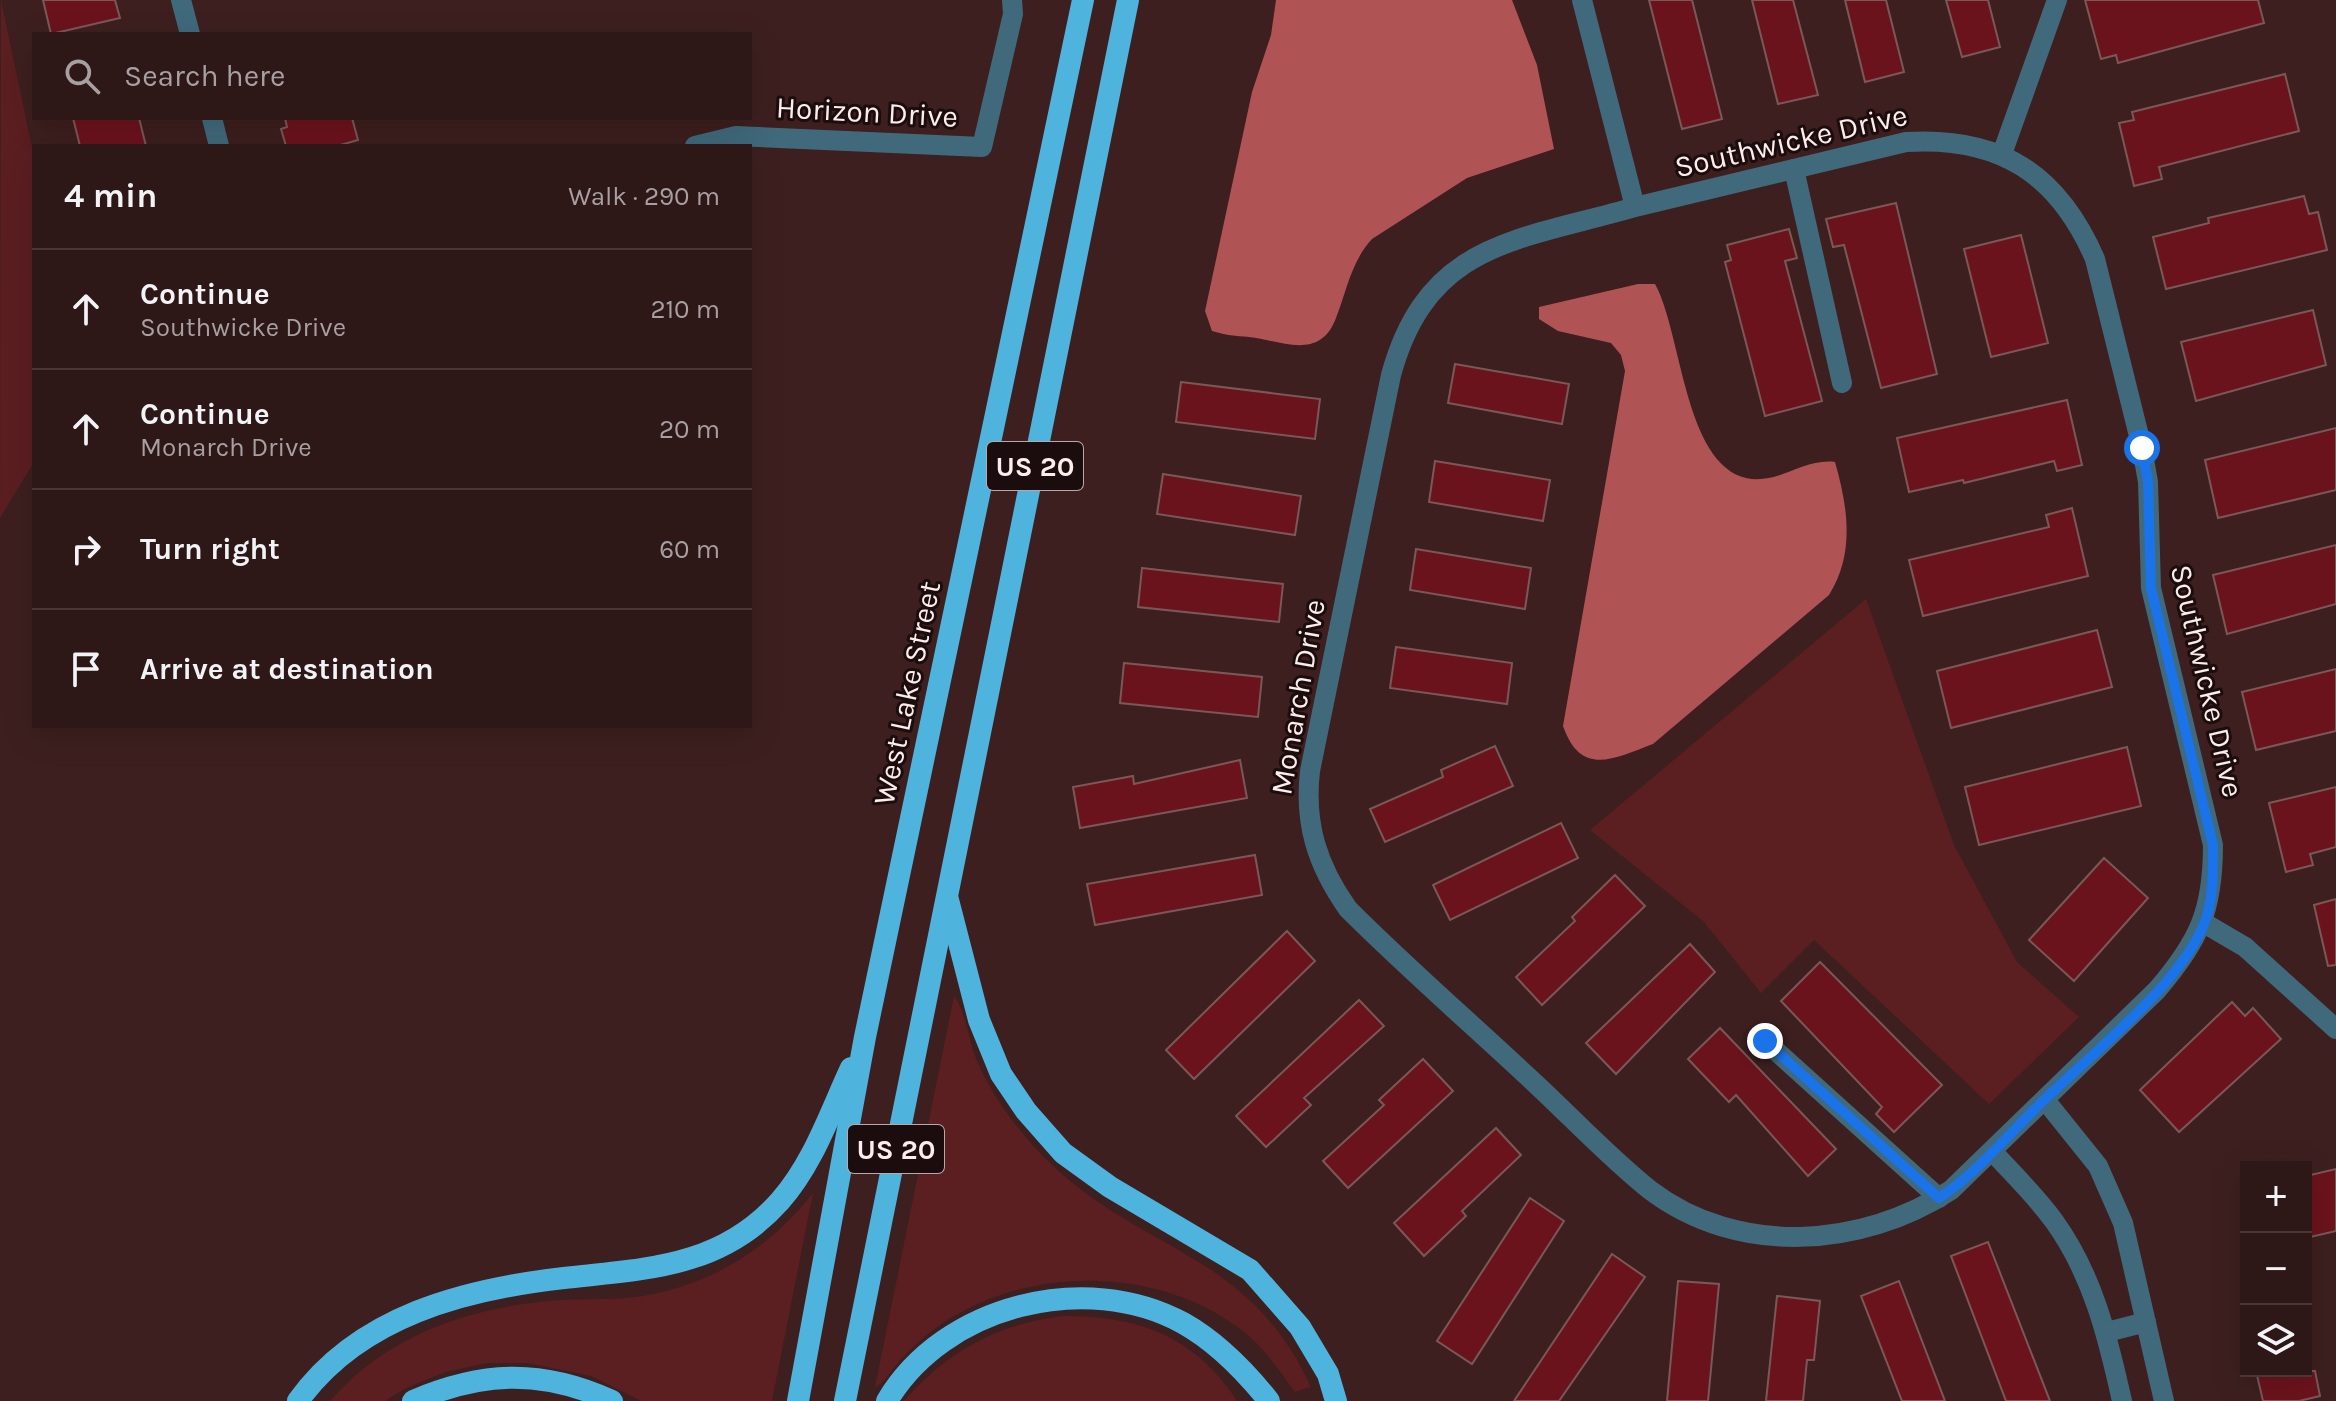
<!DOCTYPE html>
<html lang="en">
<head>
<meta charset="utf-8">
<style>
	body { margin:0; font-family:Karla,sans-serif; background:#3a2424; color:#f1f3f6 }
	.controls { position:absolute; right:24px; bottom:24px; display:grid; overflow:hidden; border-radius:0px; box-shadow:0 8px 32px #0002 }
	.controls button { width:72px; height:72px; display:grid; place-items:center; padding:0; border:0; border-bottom:2px solid #493636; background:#2e1717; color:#f1f3f6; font:40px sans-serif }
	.stop { position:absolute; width:24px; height:24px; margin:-18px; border:6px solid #1a73e8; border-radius:50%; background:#fff }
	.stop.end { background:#1a73e8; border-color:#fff; box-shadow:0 2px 8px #0008 }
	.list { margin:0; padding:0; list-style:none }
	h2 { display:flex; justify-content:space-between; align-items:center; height:104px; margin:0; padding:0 32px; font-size:34px }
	h2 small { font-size:26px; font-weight:400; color:#a79fa1 }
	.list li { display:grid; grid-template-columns:52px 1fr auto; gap:24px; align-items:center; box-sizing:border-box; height:120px; padding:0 32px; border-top:2px solid #493636 }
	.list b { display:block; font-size:30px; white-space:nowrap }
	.list p { margin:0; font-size:26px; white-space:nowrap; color:#a79fa1 }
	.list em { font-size:26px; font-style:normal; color:#a79fa1 }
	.icon { flex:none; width:44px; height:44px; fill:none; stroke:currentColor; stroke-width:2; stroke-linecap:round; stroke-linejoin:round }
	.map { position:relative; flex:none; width:2336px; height:1401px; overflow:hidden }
	.search { position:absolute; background:#2e1717; box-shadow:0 8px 32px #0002; left:32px; top:32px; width:720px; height:88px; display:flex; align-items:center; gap:20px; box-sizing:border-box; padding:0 28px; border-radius:0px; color:#a79fa1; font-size:30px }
	.panel { position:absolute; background:#2e1717; box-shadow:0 8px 32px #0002; left:32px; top:144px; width:720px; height:584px; border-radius:0px }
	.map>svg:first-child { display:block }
	.green { fill:#5b1e21 }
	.water { fill:#af5354 }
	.building { fill:#6b131d; stroke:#7a5857; stroke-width:2 }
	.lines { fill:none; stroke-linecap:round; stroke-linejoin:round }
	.minor { stroke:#40697b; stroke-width:20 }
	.trunk { stroke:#4eb4de; stroke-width:22 }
	.route { stroke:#1a73e8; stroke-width:10 }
	.labels { text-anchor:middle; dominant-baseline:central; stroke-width:6; stroke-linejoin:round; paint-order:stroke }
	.shield { fill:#1b0d0d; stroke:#b9a9a9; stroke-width:2 }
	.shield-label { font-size:28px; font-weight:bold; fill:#fdecec }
	.street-label { font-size:30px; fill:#fdecec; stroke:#1b0d0d }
</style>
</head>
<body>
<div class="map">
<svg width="2336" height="1401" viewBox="0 0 2336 1401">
	<rect width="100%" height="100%" fill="#3d1f1f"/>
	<g class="green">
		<path d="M 1,0 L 34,157 L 34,462 L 0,518 Z"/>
		<path d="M 1866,599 L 1954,845 L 2017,962 L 2079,1017 L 1989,1104 L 1814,940 L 1761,993 L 1704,922 L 1590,830 Z"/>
		<path d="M 954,996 C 968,1015 968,1044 979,1065 C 995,1101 1022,1136 1051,1164 C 1144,1253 1249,1252 1311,1387 L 1295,1392 C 1280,1372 1264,1347 1244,1332 C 1165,1269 1043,1265 956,1315 C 937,1325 919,1341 904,1356 C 894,1365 887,1382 875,1387 Z"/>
		<path d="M 813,1193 L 772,1401 L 641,1401 L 591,1376 L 527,1363 L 487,1363 L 446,1372 L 406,1388 L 385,1401 L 330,1401 C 390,1332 474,1306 562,1300 C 592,1298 623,1301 653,1294 C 719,1280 771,1246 813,1193 Z"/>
		<path d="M 1063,1316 C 1138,1316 1194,1335 1237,1401 L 904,1401 C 947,1351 997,1324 1063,1316 Z"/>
	</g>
	<g class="water">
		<path d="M 1276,0 L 1512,0 L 1537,65 L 1554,149 L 1467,178 L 1372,239 C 1351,262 1347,290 1336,318 C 1320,361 1282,341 1249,337 C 1236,336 1225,335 1212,331 L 1205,311 L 1252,92 L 1271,35 Z"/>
		<path d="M 1638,284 L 1655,284 C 1682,333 1684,463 1746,478 C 1779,485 1803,458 1835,462 C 1848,507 1855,554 1829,595 L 1653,744 C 1613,759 1581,777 1563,726 L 1625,371 L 1621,355 L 1611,343 L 1558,331 L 1539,319 L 1539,307 Z"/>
	</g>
	<g class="building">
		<path d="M 43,0 L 115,0 L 120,18 L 51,34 Z"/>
		<path d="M 1649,0 L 1692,0 L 1722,119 L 1682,129 Z"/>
		<path d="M 1752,0 L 1793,0 L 1818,95 L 1778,104 Z"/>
		<path d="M 1845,0 L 1886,0 L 1904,72 L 1865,82 Z"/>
		<path d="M 1946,0 L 1988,0 L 2000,47 L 1962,57 Z"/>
		<path d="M 2085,0 L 2258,0 L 2264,23 L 2118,63 L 2116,55 L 2101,59 Z"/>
		<path d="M 2285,74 L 2299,131 L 2159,167 L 2162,179 L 2134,186 L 2119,123 L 2134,120 L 2132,112 Z"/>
		<path d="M 73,118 L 139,118 L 146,146 L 80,146 Z"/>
		<path d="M 285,118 L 352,118 L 358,140 L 337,146 L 286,146 L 281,129 L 287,127 Z"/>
		<path d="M 2304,196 L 2309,214 L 2318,212 L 2327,250 L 2166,289 L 2153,237 L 2209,223 L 2208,218 Z"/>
		<path d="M 1896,203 L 1937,374 L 1881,388 L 1844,245 L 1833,247 L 1826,219 Z"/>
		<path d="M 1789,229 L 1797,258 L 1785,261 L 1822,401 L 1765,416 L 1725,262 L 1731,260 L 1727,245 Z"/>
		<path d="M 2021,235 L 2048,343 L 1991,357 L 1964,249 Z"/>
		<path d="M 2313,310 L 2326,365 L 2196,401 L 2181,342 Z"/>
		<path d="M 1455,364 L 1569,384 L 1562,424 L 1448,403 Z"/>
		<path d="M 1181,382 L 1320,399 L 1315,439 L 1176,422 Z"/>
		<path d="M 2067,400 L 2082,465 L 2057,471 L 2054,461 L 1964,483 L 1963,480 L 1909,492 L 1897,438 Z"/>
		<path d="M 2336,428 L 2336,490 L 2218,518 L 2205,460 Z"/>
		<path d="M 1435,461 L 1550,480 L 1543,521 L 1429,502 Z"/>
		<path d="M 1163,474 L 1301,496 L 1295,535 L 1157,514 Z"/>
		<path d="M 2072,508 L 2088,576 L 1923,616 L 1909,560 L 2049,527 L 2046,515 Z"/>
		<path d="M 2336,545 L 2336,604 L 2227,634 L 2213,575 Z"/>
		<path d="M 1416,549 L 1531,568 L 1525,609 L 1410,590 Z"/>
		<path d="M 1142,568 L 1283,584 L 1279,622 L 1138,607 Z"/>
		<path d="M 2097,630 L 2112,687 L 1951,728 L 1937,671 Z"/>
		<path d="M 1396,647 L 1512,663 L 1507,704 L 1390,688 Z"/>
		<path d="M 1124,663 L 1262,677 L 1258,717 L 1120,703 Z"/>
		<path d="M 2336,669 L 2336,731 L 2256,750 L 2242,692 Z"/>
		<path d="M 1495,746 L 1513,786 L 1385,842 L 1370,809 L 1443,777 L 1441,770 Z"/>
		<path d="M 2127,747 L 2141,806 L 1979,845 L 1965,787 Z"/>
		<path d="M 1240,760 L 1247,798 L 1080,828 L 1073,787 L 1133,776 L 1134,784 Z"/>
		<path d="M 2336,787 L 2336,847 L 2310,854 L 2313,865 L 2286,872 L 2269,803 Z"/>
		<path d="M 1561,823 L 1578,858 L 1450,920 L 1433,885 Z"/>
		<path d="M 1255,855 L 1262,895 L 1095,925 L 1087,884 Z"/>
		<path d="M 2104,858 L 2148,898 L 2074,981 L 2029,940 Z"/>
		<path d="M 1615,875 L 1645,906 L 1542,1005 L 1516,977 L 1575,921 L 1572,917 Z"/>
		<path d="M 2336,899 L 2336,965 L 2328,966 L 2314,905 Z"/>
		<path d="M 1287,931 L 1315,961 L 1194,1079 L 1166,1050 Z"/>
		<path d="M 1690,944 L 1715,972 L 1616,1074 L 1586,1043 Z"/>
		<path d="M 1820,962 L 1942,1085 L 1894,1132 L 1876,1114 L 1882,1107 L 1781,1001 Z"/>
		<path d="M 1359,1000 L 1384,1026 L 1304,1098 L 1311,1105 L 1266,1147 L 1236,1116 Z"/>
		<path d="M 2232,1002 L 2245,1016 L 2253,1008 L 2281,1039 L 2179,1132 L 2140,1090 Z"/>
		<path d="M 1720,1028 L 1836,1149 L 1808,1176 L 1736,1095 L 1729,1102 L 1688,1059 Z"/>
		<path d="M 1423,1059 L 1453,1091 L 1348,1188 L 1323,1161 L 1384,1105 L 1379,1100 Z"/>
		<path d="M 1496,1128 L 1521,1155 L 1462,1211 L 1466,1216 L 1424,1256 L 1394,1223 Z"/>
		<path d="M 2336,1169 L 2336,1231 L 2306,1238 L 2306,1176 Z"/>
		<path d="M 1530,1198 L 1564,1221 L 1472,1364 L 1437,1341 Z"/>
		<path d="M 1988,1242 L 2050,1401 L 2006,1401 L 1951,1256 Z"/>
		<path d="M 1612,1254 L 1645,1277 L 1559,1401 L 1514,1401 Z"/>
		<path d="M 1678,1281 L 1719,1284 L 1708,1401 L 1667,1401 Z"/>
		<path d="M 1899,1281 L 1945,1401 L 1902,1401 L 1861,1296 Z"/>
		<path d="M 1777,1296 L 1820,1301 L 1814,1360 L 1807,1360 L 1803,1401 L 1766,1401 Z"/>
		<path d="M 2256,1371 L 2315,1371 L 2320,1396 L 2299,1401 L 2263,1401 Z"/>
	</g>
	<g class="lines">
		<g class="minor">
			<path d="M 181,0 L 190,34"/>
			<path d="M 1582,0 L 1635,207 C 1518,241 1428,241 1391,375 L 1310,771 C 1304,824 1317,865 1348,909 C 1405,966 1466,1019 1525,1074 C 1567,1112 1606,1155 1650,1190 C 1738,1257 1862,1248 1951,1190 L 2157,990 C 2199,941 2213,911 2213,845 L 2151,588 L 2148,482 L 2142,448 L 2095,259 C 2058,174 2000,136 1906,142 L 1635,207"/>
			<path d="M 212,118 L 219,146"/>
			<path d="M 695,146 L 736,136 L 982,147 L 1013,14 L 1012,0"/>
			<path d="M 2002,154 L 2057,0"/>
			<path d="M 1794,169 L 1842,383"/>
			<path d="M 2204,923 L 2245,947 L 2336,1029"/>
			<path d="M 1765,1041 L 1939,1198"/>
			<path d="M 2045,1100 L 2098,1166 L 2123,1223 L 2164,1401"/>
			<path d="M 1992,1151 C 2013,1174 2036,1196 2054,1221 C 2093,1275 2108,1338 2122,1401"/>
			<path d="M 2107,1332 L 2146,1322"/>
		</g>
		<g class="trunk">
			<path d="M 948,900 L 979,1020 L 1001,1074 L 1026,1111 L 1063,1153 L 1110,1187 L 1250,1270 L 1300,1327 L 1328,1374 L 1336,1401"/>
			<path d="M 298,1401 C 359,1316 465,1289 564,1278 C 645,1269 721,1268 780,1201 C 813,1164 830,1113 851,1068"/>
			<path d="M 413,1401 C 483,1371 542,1369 612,1401"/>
			<path d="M 798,1401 L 865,1037 L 1083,0"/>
			<path d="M 845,1401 L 1128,0"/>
			<path d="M 887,1401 C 944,1305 1086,1270 1183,1323 C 1217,1342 1245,1371 1269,1401"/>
		</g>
	</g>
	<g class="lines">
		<path class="route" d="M 1765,1041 L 1939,1198 C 1977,1173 2008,1135 2041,1103 C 2089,1056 2180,985 2204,924 C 2214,899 2213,872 2213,845 L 2151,588 L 2148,482 L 2142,448"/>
	</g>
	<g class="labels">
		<g class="shield">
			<rect x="987" y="442" width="96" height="48" rx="6"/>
			<rect x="848" y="1125" width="96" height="48" rx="6"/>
		</g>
		<g class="shield-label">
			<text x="1035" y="466">US 20</text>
			<text x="896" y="1149">US 20</text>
		</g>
		<g class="street-label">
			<text transform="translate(867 112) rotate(3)">Horizon Drive</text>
			<text transform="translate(1791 141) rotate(-13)">Southwicke Drive</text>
			<text transform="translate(2207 681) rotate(77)">Southwicke Drive</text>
			<text transform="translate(907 693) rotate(-78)">West Lake Street</text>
			<text transform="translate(1298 697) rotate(-80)">Monarch Drive</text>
		</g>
	</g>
</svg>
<div class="controls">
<button>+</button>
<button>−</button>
<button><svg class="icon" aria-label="layers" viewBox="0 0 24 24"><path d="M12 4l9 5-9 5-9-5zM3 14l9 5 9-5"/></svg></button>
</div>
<div class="stop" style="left:2142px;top:448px"></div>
<div class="stop end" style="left:1765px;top:1041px"></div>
<div class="search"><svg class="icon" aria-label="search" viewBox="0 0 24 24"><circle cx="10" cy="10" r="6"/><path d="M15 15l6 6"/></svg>Search here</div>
<section class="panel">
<h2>4 min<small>Walk · 290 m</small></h2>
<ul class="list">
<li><svg class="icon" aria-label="ahead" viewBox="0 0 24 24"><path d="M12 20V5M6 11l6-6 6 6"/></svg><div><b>Continue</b><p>Southwicke Drive</p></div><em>210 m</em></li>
<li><svg class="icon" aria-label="ahead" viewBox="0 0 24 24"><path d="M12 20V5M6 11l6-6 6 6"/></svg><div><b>Continue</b><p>Monarch Drive</p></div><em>20 m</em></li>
<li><svg class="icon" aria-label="right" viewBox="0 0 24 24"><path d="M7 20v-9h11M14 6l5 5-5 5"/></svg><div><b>Turn right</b></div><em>60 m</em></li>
<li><svg class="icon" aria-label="arrive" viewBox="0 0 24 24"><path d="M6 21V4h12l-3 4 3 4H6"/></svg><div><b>Arrive at destination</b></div></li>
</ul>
</section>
</div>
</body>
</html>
